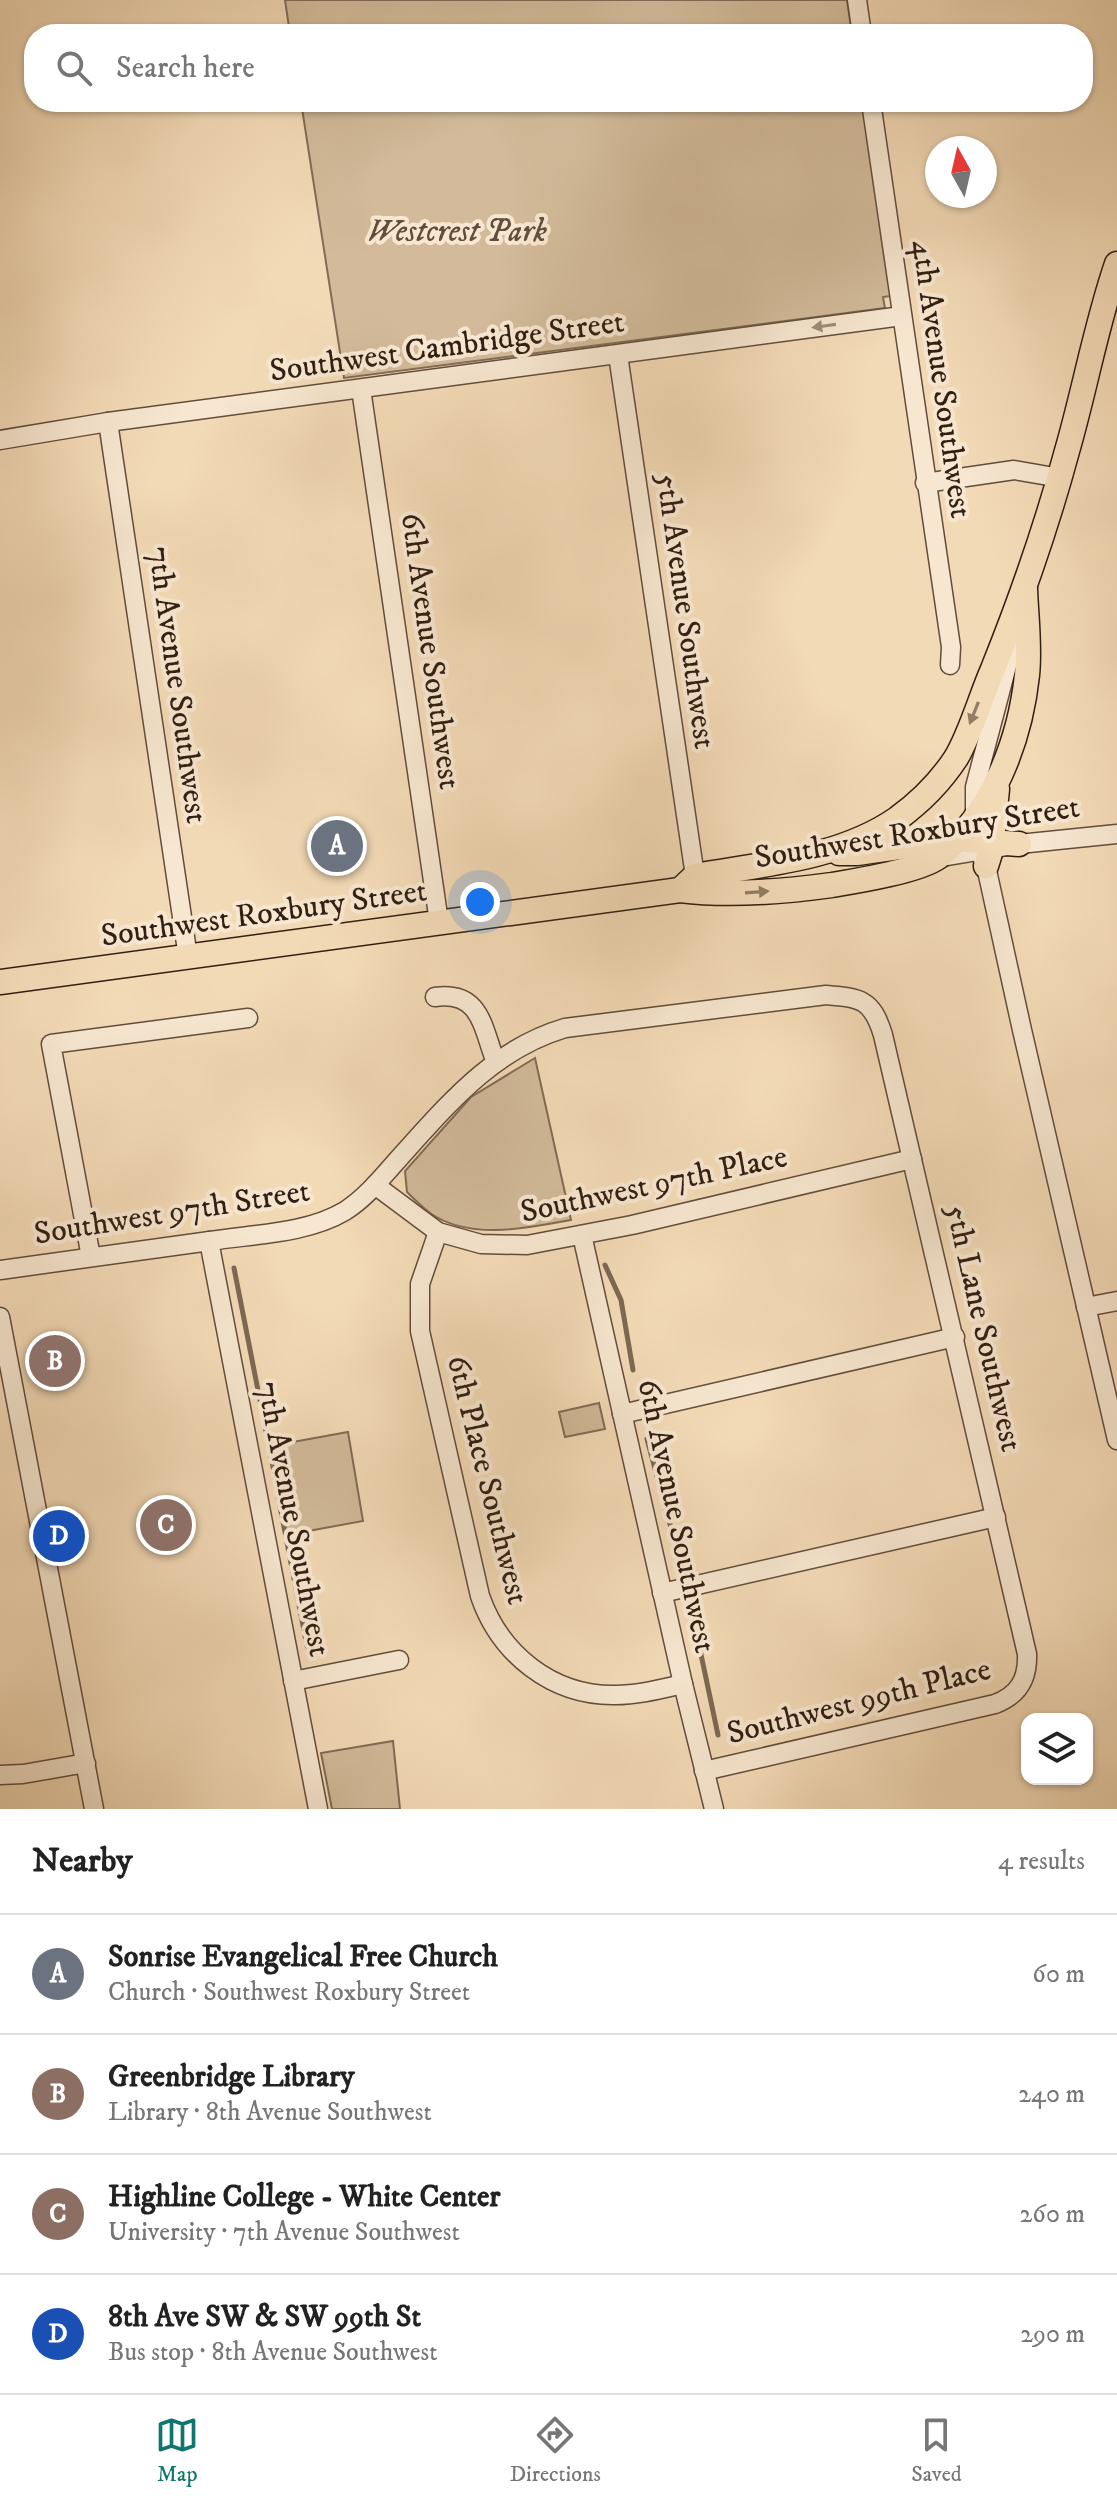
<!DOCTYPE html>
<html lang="en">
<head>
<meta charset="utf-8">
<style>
	body { margin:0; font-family:"IM FELL DW Pica",serif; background:#f2f2f2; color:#222 }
	.controls { position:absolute; right:24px; bottom:24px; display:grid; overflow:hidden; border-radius:16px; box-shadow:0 2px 6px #0004 }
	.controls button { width:72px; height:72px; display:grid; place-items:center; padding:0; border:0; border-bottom:2px solid #e0e0e0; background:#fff; color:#222; font:40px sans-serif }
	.compass { position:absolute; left:925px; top:136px; width:72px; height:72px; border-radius:50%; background:#fff; box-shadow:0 2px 6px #0004; rotate:352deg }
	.you { position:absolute; left:480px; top:902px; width:28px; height:28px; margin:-20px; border:6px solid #fff; border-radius:50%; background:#1a73e8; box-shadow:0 0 0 12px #1a73e833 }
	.badge { display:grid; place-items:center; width:52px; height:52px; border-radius:50%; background:#0f766e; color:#fff; font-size:26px; font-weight:700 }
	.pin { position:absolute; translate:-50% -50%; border:4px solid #fff; box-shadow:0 2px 8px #0006 }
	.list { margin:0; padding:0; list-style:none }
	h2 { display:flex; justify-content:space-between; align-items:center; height:104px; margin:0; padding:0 32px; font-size:34px }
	h2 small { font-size:26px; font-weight:400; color:#767676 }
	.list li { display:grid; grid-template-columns:52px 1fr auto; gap:24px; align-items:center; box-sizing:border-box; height:120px; padding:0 32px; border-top:2px solid #e0e0e0 }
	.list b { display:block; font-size:30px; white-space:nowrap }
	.list p { margin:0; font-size:26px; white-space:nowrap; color:#767676 }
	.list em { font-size:26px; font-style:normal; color:#767676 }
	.icon { flex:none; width:44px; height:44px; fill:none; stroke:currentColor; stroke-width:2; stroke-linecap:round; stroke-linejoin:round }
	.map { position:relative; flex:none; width:1117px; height:1809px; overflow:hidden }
	.search { position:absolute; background:#fff; box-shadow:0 2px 6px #0004; left:24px; right:24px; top:24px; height:88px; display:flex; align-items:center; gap:20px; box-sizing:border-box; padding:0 28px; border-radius:32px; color:#767676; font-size:30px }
	.sheet { height:584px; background:#fff }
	nav { display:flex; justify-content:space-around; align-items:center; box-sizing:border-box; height:112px; border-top:2px solid #e0e0e0; background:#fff; font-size:22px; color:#767676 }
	nav a { display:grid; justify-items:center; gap:4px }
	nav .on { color:#0f766e }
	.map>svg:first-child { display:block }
	.green { fill:#d2ba9a; stroke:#826c56; stroke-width:2 }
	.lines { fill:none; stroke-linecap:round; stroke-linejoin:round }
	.stream { stroke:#7e6854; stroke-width:5 }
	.minor-casing { stroke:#624d3c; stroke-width:21 }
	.major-casing { stroke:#321e13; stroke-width:27 }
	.minor { stroke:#f7e7d0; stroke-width:18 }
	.major { stroke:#f3dab6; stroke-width:24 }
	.oneway { fill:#9e8d7b }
	.oneway2 { fill:#927c64 }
	.labels { text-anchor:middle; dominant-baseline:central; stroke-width:8; stroke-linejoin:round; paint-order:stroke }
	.park-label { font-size:32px; font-style:italic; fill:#624d3c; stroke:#f7e7d0 }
	.street-label { font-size:32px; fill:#321e13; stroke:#f7e7d0 }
</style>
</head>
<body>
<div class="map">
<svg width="1117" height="1809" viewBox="0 0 1117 1809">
	<rect width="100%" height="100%" fill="#f3dab6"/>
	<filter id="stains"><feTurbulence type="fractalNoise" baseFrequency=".0025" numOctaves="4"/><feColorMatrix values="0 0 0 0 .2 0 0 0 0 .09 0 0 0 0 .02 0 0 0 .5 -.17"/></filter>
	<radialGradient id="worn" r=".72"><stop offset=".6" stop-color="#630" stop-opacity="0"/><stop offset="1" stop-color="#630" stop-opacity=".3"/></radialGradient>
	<g class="green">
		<path d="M 285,0 L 847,0 L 852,34 L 290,34 Z"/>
		<path d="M 301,102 L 862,102 L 891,296 L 883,297 L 885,308 L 344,378 Z"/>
		<path d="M 535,1058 L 571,1220 C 528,1228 470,1241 430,1213 C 422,1207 414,1199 407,1192 L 405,1171 L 471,1097 Z"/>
		<path d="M 599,1403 L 605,1429 L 565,1437 L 559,1412 Z"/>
		<path d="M 348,1432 L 363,1521 L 286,1535 L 276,1445 Z"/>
		<path d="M 393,1741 L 400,1809 L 332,1809 L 321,1753 Z"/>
	</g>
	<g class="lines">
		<g class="stream">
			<path d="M 605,1265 L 621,1300 L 633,1370"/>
			<path d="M 234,1268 L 277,1487"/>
			<path d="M 647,1439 L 678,1554"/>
			<path d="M 278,1496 L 307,1646"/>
			<path d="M 695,1626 L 718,1735"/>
		</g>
		<defs>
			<g id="minor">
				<path d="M 857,0 L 862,34"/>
				<path d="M 871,102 L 951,647 L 950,665"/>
				<path d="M 618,355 L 695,876"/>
				<path d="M 361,389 L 439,922"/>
				<path d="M 108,422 L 188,957"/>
				<path d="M 0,440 L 108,422 L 902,316"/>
				<path d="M 925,483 L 1014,470 L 1060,478"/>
				<path d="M 975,820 L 975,787 L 1013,643"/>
				<path d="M 982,857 L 986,866 L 1022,1030 L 1117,1440"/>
				<path d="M 936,858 L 1019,844 L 1117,834"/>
				<path d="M 435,997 C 480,991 482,1025 495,1060"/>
				<path d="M 375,1185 L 438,1232 L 481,1244 L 527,1245 L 632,1225 L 912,1159"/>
				<path d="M 438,1232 L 420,1284 L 420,1331 L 480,1596 C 500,1654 552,1696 615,1695 C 638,1695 661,1689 683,1684"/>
				<path d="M 582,1235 L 683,1684 L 714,1809"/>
				<path d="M 209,1241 L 318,1809"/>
				<path d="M 91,1257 L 51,1044 L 248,1018"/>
				<path d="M 0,1270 C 70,1260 140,1250 210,1241 C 254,1234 306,1234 345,1211 C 367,1197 384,1175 401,1156 C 450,1102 494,1049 565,1028 L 826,995 C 861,998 872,999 883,1035 L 1027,1654 C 1028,1679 1019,1695 995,1704 L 704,1771"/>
				<path d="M 1086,1307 L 1117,1301"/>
				<path d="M 0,1317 L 94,1809"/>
				<path d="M 622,1414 L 955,1337"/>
				<path d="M 662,1593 L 996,1517"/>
				<path d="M 293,1681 L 399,1660"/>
				<path d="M 0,1775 L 23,1774 L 86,1763"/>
			</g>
			<g id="major">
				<path d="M 839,853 L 857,853 L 955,839 L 1019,844"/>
				<path d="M 986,866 L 991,850 L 997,789"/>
				<path d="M 680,890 L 695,876 C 762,864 839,859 897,819 C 919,803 941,781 956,758 C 971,733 981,696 993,669 C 1022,597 1047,525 1067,451 C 1085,389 1096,325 1117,264"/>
				<path d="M 0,982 L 680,890 C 730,896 781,892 832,885 C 856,881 919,871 938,857 C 992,815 1020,741 1027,675 C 1030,647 1026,617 1025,589"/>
			</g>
		</defs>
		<use href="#minor" class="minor-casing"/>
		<use href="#major" class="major-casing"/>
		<use href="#minor" class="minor"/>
		<use href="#major" class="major"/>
	</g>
	<defs><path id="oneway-solid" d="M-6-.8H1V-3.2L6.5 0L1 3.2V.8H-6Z" transform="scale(2)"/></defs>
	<use class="oneway" href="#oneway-solid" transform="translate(824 326) rotate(172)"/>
	<g class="oneway2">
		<use href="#oneway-solid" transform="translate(974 713) rotate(112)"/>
		<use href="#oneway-solid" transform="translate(757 892) rotate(-4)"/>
	</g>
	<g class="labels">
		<g class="park-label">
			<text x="457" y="232">Westcrest Park</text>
		</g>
		<g class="street-label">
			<text transform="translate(447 347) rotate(-8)">Southwest Cambridge Street</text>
			<text transform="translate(941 379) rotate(82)">4th Avenue Southwest</text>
			<text transform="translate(685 611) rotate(82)">5th Avenue Southwest</text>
			<text transform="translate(430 651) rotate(82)">6th Avenue Southwest</text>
			<text transform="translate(177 685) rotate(82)">7th Avenue Southwest</text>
			<text transform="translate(917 833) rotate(-9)">Southwest Roxbury Street</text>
			<text transform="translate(264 914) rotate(-8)">Southwest Roxbury Street</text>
			<text transform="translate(654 1185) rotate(-12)">Southwest 97th Place</text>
			<text transform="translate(172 1213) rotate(-9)">Southwest 97th Street</text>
			<text transform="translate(983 1328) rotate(77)">5th Lane Southwest</text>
			<text transform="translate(487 1480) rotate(76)">6th Place Southwest</text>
			<text transform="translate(676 1516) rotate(78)">6th Avenue Southwest</text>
			<text transform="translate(293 1519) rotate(79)">7th Avenue Southwest</text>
			<text transform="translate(859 1702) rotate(-14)">Southwest 99th Place</text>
		</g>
	</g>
	<rect width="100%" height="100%" filter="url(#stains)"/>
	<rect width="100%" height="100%" fill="url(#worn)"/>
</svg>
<div class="controls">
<button><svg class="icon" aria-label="layers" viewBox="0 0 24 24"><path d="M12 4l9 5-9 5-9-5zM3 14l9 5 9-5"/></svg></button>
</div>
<svg class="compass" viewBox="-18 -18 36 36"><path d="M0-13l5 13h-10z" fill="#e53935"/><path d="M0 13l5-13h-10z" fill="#767676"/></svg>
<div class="you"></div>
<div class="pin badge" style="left:337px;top:846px;background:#6b7280">A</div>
<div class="pin badge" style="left:55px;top:1361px;background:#8d6e63">B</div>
<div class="pin badge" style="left:166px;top:1525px;background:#8d6e63">C</div>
<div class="pin badge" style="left:59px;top:1536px;background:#1a4fb4">D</div>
<div class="search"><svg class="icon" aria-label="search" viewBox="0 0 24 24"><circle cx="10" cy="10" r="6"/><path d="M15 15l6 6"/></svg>Search here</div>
</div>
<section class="sheet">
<h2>Nearby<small>4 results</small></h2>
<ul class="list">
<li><span class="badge" style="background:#6b7280">A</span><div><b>Sonrise Evangelical Free Church</b><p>Church · Southwest Roxbury Street</p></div><em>60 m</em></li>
<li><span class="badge" style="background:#8d6e63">B</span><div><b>Greenbridge Library</b><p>Library · 8th Avenue Southwest</p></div><em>240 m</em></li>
<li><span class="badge" style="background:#8d6e63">C</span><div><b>Highline College - White Center</b><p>University · 7th Avenue Southwest</p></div><em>260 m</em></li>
<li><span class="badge" style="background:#1a4fb4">D</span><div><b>8th Ave SW &amp; SW 99th St</b><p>Bus stop · 8th Avenue Southwest</p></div><em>290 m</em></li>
</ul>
</section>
<nav>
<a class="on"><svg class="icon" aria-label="map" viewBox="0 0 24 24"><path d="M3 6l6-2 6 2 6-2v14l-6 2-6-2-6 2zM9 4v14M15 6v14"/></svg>Map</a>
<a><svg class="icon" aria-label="directions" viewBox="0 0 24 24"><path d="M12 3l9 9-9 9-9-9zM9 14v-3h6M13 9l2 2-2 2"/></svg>Directions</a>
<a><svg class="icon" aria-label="saved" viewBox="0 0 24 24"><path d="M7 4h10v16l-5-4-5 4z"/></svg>Saved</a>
</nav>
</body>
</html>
